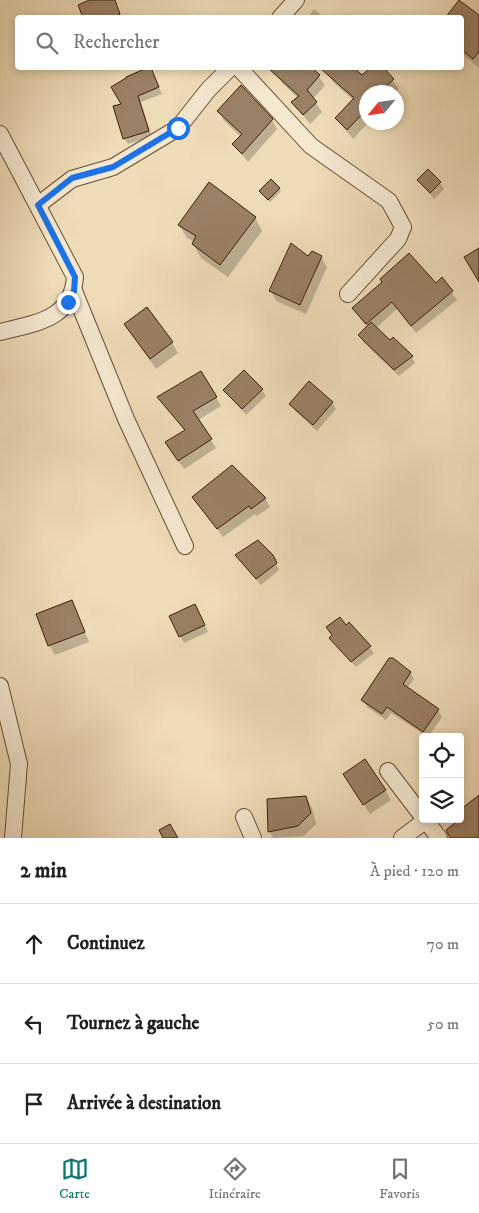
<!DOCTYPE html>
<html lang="fr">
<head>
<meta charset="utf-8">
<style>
	body { margin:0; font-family:"IM FELL DW Pica",serif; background:#f2f2f2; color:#202124 }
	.controls { position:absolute; right:15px; bottom:15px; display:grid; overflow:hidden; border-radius:5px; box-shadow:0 2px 8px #0003 }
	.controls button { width:45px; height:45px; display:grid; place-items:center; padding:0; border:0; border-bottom:1px solid #e0e0e0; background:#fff; color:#202124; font:25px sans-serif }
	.compass { position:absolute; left:359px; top:85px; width:45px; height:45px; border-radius:50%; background:#fff; box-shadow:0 2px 8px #0003; rotate:241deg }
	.stop { position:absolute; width:15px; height:15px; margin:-11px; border:4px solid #1a73e8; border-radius:50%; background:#fff }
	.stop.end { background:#1a73e8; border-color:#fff; box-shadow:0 1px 5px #0008 }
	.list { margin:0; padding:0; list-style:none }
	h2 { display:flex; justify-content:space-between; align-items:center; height:65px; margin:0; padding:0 20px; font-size:21px }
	h2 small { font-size:16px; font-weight:400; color:#757577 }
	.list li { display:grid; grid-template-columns:32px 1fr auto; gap:15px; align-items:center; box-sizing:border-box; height:80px; padding:0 20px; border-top:1px solid #e0e0e0 }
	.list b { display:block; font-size:19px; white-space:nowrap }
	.list em { font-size:16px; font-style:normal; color:#757577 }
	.icon { flex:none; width:28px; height:28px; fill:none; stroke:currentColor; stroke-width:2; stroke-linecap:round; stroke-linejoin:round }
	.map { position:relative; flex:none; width:479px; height:838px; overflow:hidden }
	.search { position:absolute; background:#fff; box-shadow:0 2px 8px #0003; left:15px; right:15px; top:15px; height:55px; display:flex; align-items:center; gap:12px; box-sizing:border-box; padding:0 18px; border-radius:5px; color:#757577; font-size:19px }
	.sheet { height:305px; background:#fff }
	nav { display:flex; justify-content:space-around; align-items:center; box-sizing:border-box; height:70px; border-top:1px solid #e0e0e0; background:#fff; font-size:14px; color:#757577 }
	nav a { display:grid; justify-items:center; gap:2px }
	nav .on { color:#0f766e }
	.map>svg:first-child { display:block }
	.shadow { fill:#0003 }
	.building { fill:#9a8064; stroke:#3e1e0b }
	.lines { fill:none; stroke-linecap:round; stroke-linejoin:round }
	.minor-casing { stroke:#6a4d36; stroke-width:18 }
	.minor { stroke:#f4e8d0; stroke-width:16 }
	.route { stroke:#1a73e8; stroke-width:6 }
</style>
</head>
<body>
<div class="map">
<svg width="479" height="838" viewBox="0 0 479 838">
	<rect width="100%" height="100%" fill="#eedbb7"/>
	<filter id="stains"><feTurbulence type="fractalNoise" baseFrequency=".004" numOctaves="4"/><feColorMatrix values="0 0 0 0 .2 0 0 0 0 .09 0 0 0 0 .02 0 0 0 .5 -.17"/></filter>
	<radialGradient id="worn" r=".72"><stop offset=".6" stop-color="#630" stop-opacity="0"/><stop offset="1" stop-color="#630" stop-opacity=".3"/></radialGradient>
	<g class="shadow">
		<path d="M 92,0 L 114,0 L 122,18 L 85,18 Z"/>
		<path d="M 460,1 L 479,16 L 479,68 L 462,54 L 462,18 L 446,18 Z"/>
		<path d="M 314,9 L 325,18 L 307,18 Z"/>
		<path d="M 150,68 L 162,94 L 141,102 L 152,137 L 128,144 L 124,138 L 123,104 L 127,77 Z"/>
		<path d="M 278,68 L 312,68 L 325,85 L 313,99 L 322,112 L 310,124 L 293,102 L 298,98 L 282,83 L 276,73 Z"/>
		<path d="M 333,68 L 352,68 L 362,77 L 372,68 L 383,68 L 399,89 L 395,92 L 366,92 L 366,122 L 369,122 L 353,139 L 336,118 L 354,101 L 333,82 L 328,73 Z"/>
		<path d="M 219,111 L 272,120 L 277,129 L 248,162 L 234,144 L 241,137 L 224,121 Z"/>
		<path d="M 419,180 L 440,183 L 444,189 L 434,199 Z"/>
		<path d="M 279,189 L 281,191 L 270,202 L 260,191 Z"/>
		<path d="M 255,217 L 262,231 L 228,277 L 201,258 L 193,244 L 194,242 L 187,238 L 179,225 Z"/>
		<path d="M 309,257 L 321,257 L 327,267 L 306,314 L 276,301 L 271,291 Z"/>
		<path d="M 442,279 L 457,300 L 416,333 L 397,309 L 376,328 L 412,357 L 415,363 L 399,376 L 363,342 L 359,335 L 367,327 L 353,309 L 436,285 Z"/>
		<path d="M 125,325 L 172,343 L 178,353 L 156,369 Z"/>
		<path d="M 201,372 L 221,406 L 198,420 L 216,448 L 184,469 L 172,452 L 185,431 L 158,398 Z"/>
		<path d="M 262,390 L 266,396 L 246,415 L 225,391 Z"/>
		<path d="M 332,402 L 336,409 L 317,431 L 295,411 L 291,404 Z"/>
		<path d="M 232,466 L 265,498 L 270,507 L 257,516 L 255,514 L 223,537 L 194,498 Z"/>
		<path d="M 241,561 L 276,563 L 279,570 L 261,585 Z"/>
		<path d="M 72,601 L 89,642 L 55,655 L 49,645 Z"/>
		<path d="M 199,612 L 208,632 L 184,643 L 180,636 Z"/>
		<path d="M 349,624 L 374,653 L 356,667 L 330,638 Z"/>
		<path d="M 410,672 L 414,679 L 407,688 L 438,710 L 442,717 L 428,737 L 391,713 L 386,720 L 367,707 L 363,700 Z"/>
		<path d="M 350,784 L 385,790 L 391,800 L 370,814 Z"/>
		<path d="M 306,798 L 312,808 L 316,824 L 304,836 L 273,838 L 269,831 Z"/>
	</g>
	<g class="building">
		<path d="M 89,0 L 115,0 L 120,14 L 113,18 L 83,18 L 78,5 Z"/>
		<path d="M 459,0 L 479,15 L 479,52 L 473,59 L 462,50 L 462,18 L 445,18 Z"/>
		<path d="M 147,68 L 151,68 L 159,87 L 138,96 L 149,131 L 123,139 L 113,106 L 121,104 L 111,87 L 126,78 L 126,77 Z"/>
		<path d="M 268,68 L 312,68 L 320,75 L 307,90 L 317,102 L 303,115 L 291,102 L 299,96 Z"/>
		<path d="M 320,68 L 354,68 L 362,75 L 370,68 L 384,68 L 394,79 L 380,92 L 366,92 L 366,110 L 347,130 L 335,118 L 354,98 Z"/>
		<path d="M 241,85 L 273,119 L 242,154 L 232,144 L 242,134 L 217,111 Z"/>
		<path d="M 428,169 L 441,182 L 430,193 L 417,180 Z"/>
		<path d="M 271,179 L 280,188 L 268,200 L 259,191 Z"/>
		<path d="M 209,182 L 256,217 L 220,265 L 192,244 L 196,236 L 178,225 Z"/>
		<path d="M 291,243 L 308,256 L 312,251 L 322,256 L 300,305 L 269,291 Z"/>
		<path d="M 479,248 L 479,282 L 464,257 Z"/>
		<path d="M 409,253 L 436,283 L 442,277 L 453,291 L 411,326 L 392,302 L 366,324 L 352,308 L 382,282 L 380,279 Z"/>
		<path d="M 147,307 L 173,342 L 150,359 L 124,324 Z"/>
		<path d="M 371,322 L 390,340 L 393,337 L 413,356 L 394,370 L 358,335 Z"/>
		<path d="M 244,370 L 263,389 L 242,409 L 223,390 Z"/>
		<path d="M 201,371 L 217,397 L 193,411 L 212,439 L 178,461 L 165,442 L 185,430 L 157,397 Z"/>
		<path d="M 309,381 L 333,402 L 313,425 L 289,404 Z"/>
		<path d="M 232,465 L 266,498 L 251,509 L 249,506 L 217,529 L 192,497 Z"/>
		<path d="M 258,540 L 273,555 L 277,563 L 256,579 L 235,555 Z"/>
		<path d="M 72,600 L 85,632 L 48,646 L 36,614 Z"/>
		<path d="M 195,604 L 205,625 L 179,637 L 169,616 Z"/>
		<path d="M 340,617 L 346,625 L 349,622 L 371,646 L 351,662 L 329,638 L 332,635 L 326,627 Z"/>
		<path d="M 389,658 L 393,658 L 411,672 L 403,684 L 439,709 L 423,732 L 387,707 L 382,714 L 361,700 Z"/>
		<path d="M 365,759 L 386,790 L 363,805 L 343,774 Z"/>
		<path d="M 479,795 L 479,838 L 450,838 L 446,830 L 460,819 L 460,810 Z"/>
		<path d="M 306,796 L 311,813 L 298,826 L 268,832 L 267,799 Z"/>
		<path d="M 170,824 L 178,838 L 163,838 L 159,830 Z"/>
	</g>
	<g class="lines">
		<defs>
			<g id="minor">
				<path d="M 280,18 L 296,0"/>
				<path d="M 239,68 L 311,146 L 389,201 L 403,227 L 398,239 L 348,294"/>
				<path d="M 0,134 L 75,277 C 72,320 35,323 0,332"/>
				<path d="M 38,205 L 72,179 L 113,167 L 178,128 L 208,90 L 230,68"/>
				<path d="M 74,291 L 126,419 L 185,546"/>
				<path d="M 0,686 L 19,764 L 13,838"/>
				<path d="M 388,771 L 423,817"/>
				<path d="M 244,817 L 253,838"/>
				<path d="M 425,819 L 439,838"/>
				<path d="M 402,838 L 426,820"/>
			</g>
		</defs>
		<use href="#minor" class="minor-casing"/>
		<use href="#minor" class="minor"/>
	</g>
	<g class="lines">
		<path class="route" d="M 68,302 L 74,291 L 75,277 L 38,205 L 72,178 L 113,167 L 178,128"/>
	</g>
	<rect width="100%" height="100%" filter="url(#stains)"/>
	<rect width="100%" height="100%" fill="url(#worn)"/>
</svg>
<div class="controls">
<button><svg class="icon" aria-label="locate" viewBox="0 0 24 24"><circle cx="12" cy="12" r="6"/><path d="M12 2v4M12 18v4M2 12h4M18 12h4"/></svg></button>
<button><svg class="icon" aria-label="layers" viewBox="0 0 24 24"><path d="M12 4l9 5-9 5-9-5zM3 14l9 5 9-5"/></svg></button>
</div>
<svg class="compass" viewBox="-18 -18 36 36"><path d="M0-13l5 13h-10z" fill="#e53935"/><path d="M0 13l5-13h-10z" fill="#757577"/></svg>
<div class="stop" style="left:178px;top:128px"></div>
<div class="stop end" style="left:68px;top:302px"></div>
<div class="search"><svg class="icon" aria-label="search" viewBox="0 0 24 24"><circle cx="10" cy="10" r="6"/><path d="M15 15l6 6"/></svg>Rechercher</div>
</div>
<section class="sheet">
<h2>2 min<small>À pied · 120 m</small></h2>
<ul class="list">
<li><svg class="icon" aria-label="ahead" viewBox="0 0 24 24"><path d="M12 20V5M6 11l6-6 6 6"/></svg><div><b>Continuez</b></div><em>70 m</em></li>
<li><svg class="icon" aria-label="left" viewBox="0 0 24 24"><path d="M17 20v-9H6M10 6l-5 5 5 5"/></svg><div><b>Tournez à gauche</b></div><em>50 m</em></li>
<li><svg class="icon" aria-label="arrive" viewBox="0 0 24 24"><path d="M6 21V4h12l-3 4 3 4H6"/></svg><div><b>Arrivée à destination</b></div></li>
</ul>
</section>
<nav>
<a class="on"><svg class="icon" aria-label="map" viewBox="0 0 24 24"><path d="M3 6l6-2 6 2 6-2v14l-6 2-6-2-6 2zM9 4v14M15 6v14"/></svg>Carte</a>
<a><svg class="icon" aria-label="directions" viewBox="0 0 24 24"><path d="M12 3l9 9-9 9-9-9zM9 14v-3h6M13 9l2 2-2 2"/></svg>Itinéraire</a>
<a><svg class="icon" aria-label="saved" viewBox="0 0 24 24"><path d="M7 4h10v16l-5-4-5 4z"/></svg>Favoris</a>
</nav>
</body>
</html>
